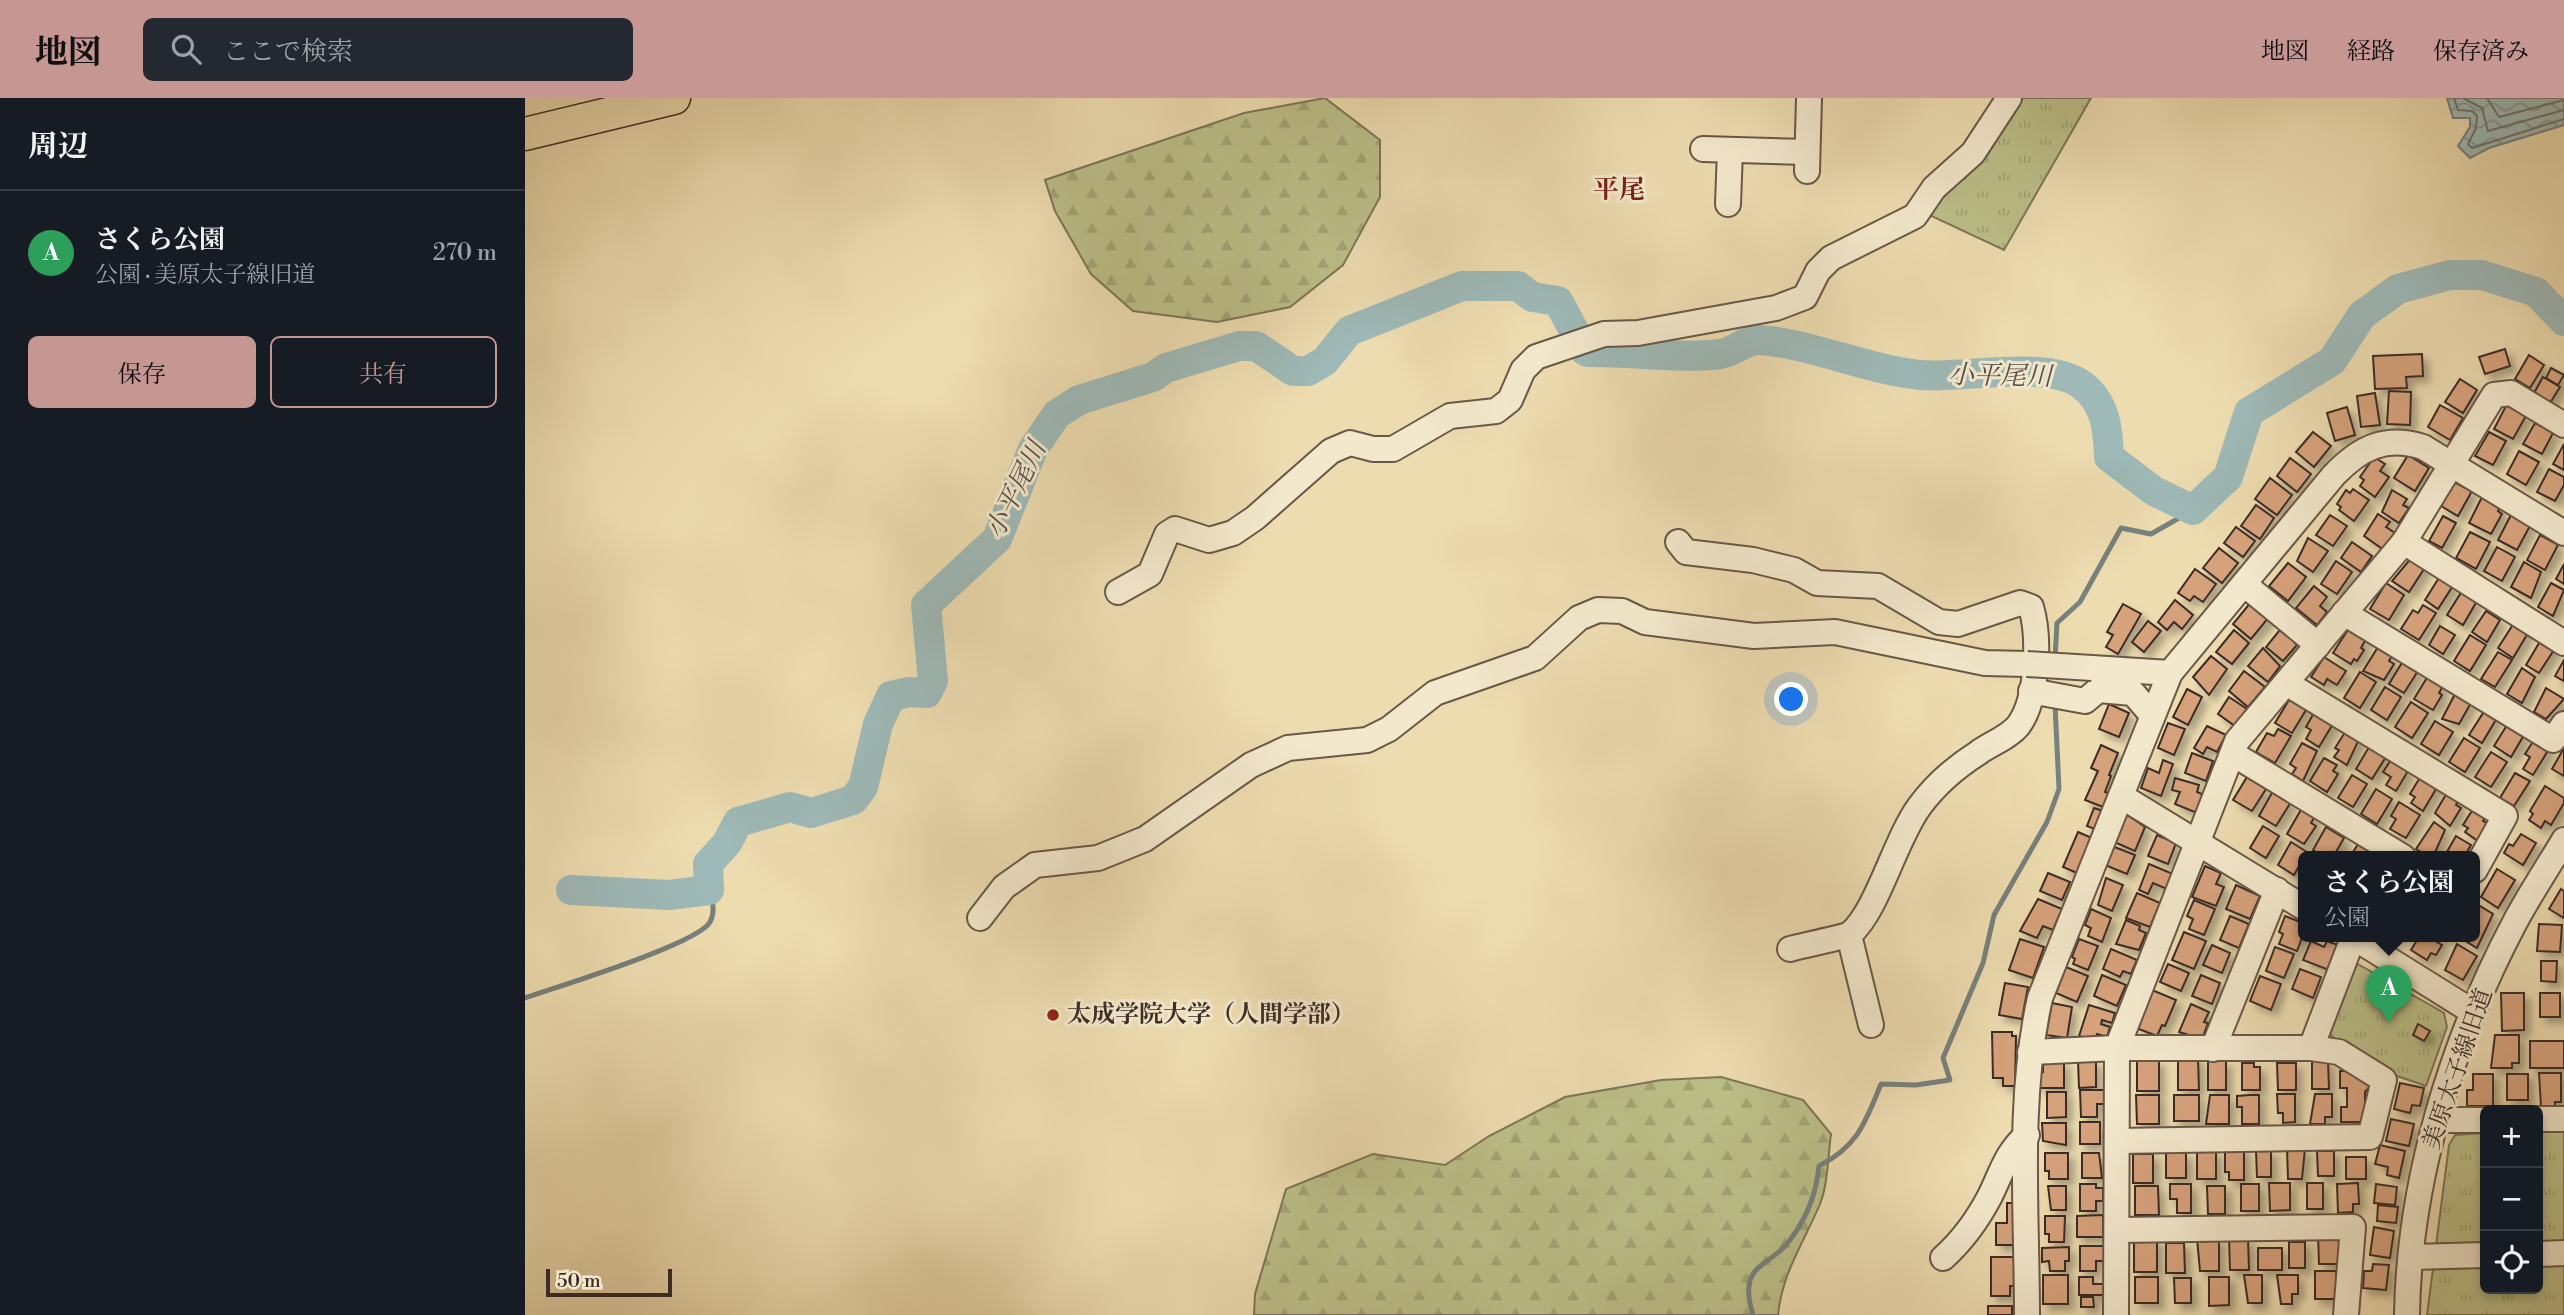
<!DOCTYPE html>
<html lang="ja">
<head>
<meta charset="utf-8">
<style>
	body { margin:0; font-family:"Libre Bodoni","Noto Serif JP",serif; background:#242831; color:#f1f3f6 }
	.controls { position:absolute; right:21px; bottom:21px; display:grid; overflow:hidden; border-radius:10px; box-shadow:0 4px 10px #0003 }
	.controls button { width:63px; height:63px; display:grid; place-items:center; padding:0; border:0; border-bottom:2px solid #363941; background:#171b24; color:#f1f3f6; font:35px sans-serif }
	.scale { position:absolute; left:21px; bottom:18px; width:126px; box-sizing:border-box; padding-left:7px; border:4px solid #3d2c26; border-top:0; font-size:19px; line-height:24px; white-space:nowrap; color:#3d2c26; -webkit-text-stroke:5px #f3e8cc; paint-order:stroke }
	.you { position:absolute; left:1267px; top:602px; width:24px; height:24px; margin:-18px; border:5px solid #fff; border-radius:50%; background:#1a73e8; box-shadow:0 0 0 10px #1a73e833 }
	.badge { display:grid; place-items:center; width:46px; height:46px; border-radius:50%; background:#c59692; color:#fff; font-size:23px; font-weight:700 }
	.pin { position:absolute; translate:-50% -58px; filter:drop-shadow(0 2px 4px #0008) }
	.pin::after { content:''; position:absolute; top:37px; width:24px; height:21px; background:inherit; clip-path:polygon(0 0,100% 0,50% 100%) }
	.popup { position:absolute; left:1773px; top:753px; width:182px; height:91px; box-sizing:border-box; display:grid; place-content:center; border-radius:10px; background:#171b24; filter:drop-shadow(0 2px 5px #0005); font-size:23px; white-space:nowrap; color:#9ea1a6 }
	.popup b { font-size:26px; color:#f1f3f6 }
	.popup::after { content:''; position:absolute; left:50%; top:100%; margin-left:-14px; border:14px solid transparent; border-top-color:#171b24 }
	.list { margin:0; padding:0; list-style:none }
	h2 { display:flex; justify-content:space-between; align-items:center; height:91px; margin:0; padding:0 28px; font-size:30px }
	h2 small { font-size:23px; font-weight:400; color:#9ea1a6 }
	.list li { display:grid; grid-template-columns:46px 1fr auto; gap:21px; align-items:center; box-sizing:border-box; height:126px; padding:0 28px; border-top:2px solid #363941 }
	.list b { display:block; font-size:26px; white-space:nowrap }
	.list p { margin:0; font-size:23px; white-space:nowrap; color:#9ea1a6 }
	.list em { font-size:23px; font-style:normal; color:#9ea1a6 }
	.actions { display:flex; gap:14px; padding:21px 28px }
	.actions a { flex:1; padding:16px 0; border:2px solid #c59692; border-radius:10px; text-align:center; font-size:24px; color:#c59692 }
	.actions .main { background:#c59692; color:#111 }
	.icon { flex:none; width:38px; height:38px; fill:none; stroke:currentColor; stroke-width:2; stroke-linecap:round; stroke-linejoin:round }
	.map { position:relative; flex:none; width:2039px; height:1217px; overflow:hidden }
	header { display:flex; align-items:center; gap:42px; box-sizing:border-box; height:98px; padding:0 35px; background:#c59692; color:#111 }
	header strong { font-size:33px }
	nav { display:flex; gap:38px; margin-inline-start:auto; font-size:24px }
	.search { width:490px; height:63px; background:#242831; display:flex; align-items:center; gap:18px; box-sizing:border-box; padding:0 24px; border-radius:10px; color:#9ea1a6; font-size:26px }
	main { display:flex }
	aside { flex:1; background:#171b24 }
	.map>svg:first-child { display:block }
	.forest { fill:url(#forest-firs); stroke:#7c7657; stroke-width:2 }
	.park { fill:url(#park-tufts); stroke:#7c7657; stroke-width:2 }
	.water { fill:url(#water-waves); stroke:#77817d; stroke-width:2 }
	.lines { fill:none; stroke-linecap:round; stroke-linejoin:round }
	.shore { stroke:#6e726e; stroke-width:2 }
	.stream { stroke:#77817d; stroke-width:5 }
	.river { stroke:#9eb9b7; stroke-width:30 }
	.building { fill:#d6a27c; stroke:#3d2c26; stroke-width:2; filter:url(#shadow) }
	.minor-casing { stroke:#695848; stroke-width:28 }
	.major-casing { stroke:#3d2c26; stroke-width:35 }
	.minor { stroke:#f3e8cc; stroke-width:24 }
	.major { stroke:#eddcb0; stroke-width:32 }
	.minor-bridge-casing { stroke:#695848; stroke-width:28; stroke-linecap:butt }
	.minor-bridge { stroke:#f3e8cc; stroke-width:24 }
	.poi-dot { fill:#8f2418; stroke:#f3e8cc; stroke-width:2.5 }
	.labels { text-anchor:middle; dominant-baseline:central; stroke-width:6; stroke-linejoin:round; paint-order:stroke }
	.poi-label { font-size:24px; font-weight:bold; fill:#3d2c26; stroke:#f3e8cc; text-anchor:start }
	.street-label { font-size:24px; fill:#3d2c26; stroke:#f3e8cc }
	.neighbourhood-label { font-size:26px; font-weight:bold; fill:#7a1f14; stroke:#f3e8cc }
	.water-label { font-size:26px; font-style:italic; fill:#554f4a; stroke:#f3e8cc }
</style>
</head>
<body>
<header>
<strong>地図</strong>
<div class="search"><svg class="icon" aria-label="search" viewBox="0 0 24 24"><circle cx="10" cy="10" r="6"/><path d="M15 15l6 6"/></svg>ここで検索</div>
<nav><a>地図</a><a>経路</a><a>保存済み</a></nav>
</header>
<main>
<aside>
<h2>周辺<small></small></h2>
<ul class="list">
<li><span class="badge" style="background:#2e9e5b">A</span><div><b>さくら公園</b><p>公園 · 美原太子線旧道</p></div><em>270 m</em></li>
</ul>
<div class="actions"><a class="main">保存</a><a>共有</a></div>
</aside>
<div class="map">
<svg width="2039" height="1217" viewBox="0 0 2039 1217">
	<defs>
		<pattern id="forest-firs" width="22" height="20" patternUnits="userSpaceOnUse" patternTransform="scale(1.75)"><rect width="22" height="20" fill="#bcbf88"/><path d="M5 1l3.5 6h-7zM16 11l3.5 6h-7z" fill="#a2a475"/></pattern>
		<pattern id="park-tufts" width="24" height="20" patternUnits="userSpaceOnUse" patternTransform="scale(1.75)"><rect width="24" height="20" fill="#bcbf88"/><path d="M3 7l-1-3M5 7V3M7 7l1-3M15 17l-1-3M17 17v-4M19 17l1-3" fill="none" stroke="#a2a475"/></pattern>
		<pattern id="water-waves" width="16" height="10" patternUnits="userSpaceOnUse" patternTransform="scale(1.75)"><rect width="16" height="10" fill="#9eb9b7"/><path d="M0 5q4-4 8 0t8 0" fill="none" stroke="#829795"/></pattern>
		<filter id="shadow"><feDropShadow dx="6" dy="6" stdDeviation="3.5" flood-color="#0004"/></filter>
	</defs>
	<rect width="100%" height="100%" fill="#eddcb0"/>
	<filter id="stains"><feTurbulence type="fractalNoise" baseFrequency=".00286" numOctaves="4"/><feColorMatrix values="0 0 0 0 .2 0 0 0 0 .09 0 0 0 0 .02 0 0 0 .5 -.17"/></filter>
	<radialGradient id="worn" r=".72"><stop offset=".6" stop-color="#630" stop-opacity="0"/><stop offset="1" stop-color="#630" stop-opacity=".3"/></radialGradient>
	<g class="forest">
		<path d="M 800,0 L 855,42 L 855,99 L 818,167 L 765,209 L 692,224 L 608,213 L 566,176 L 530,113 L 520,82 L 719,15 Z"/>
		<path d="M 1196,979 L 1278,1002 L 1306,1036 C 1303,1058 1303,1086 1295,1106 C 1279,1144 1257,1175 1253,1217 L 729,1217 L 730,1196 L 761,1091 L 848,1056 L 920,1067 L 964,1038 L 1040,999 L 1136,982 Z"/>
	</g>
	<g class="park">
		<path d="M 1494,0 L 1566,0 L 1479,152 L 1402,116 Z"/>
		<path d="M 1831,865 L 1919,915 L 1922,929 L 1901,988 L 1872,978 L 1811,942 L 1803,934 Z"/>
		<path d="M 2039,1031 L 2039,1217 L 1902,1217 L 1924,1047 L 1930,1037 L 1960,1035 L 1960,1191 L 2013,1191 L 2013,1032 Z"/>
	</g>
	<path class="water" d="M 1922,0 L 2039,0 L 2039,27 L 1964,50 L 1945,60 L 1933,48 L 1945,29 L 1945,20 L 1928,20 Z"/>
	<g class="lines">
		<g class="shore">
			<path d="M 1929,0 L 1933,12 L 1947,13 L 1952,18 L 1951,30 L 1943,46 L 1947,50 L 2039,21"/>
			<path d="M 1938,0 L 1957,10 L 1963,33 L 2039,12"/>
			<path d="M 1962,0 L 1974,19 L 2039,2"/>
		</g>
		<g class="stream">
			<path d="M 1530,561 L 1532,525 L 1555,504 L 1596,430 L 1626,436 L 1668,412"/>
			<path d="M 0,900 C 31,889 173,846 185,824 C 191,813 187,802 184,792"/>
			<path d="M 1228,1217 C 1212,1164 1243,1172 1265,1142 C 1282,1119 1291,1097 1294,1068 C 1333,1048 1340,1025 1356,986 L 1391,987 L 1425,982 L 1418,960 L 1458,865 L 1469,817 L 1522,724 L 1534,691 L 1530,606"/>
		</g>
		<g class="river">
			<path d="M 1058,251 L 1062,254 C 1104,253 1153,261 1195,256 C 1208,255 1219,242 1234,242 C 1284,245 1343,272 1395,277 C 1437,281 1523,261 1557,287 C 1581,305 1583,332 1584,359 L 1629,393 L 1668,412 L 1703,379 L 1724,314 L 1807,263 L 1837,217 L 1873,191 L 1925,177 L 1957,177 L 2011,194 L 2039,223"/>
			<path d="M 46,792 L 144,797 L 184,792 L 183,766 L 202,745 L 213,724 L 265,709 L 286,715 L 328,702 L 338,689 L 353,626 L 366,598 L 384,594 L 402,595 L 408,583 L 401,507 L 472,441 L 508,351 L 532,316 L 554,302 L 628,279 L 641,270 L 714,248 L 731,248 L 768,273 L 783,273 L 800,263 L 824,233 L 937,188 L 993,188 L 1007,199 L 1033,203 L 1053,240"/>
		</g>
	</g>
	<g class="building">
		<path d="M 1980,251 L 1985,268 L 1960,276 L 1954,259 Z"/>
		<path d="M 1897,256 L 1898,278 L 1881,279 L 1882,290 L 1850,291 L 1848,258 Z"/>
		<path d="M 2004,257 L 2019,267 L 2005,290 L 1990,281 Z"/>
		<path d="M 2026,270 L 2039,277 L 2033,287 L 2021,280 Z"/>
		<path d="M 2018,279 L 2035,289 L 2025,305 L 2009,295 Z"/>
		<path d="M 1935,281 L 1952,292 L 1938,315 L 1920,304 Z"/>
		<path d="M 1864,293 L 1886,294 L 1885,327 L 1862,326 Z"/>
		<path d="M 1850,295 L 1855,327 L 1836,329 L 1832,298 Z"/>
		<path d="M 1982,306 L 2002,316 L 1988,341 L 1969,331 Z"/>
		<path d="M 1915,307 L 1938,320 L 1925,342 L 1903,329 Z"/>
		<path d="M 1822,309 L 1830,337 L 1810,343 L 1802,315 Z"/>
		<path d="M 2010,325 L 2028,335 L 2017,356 L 1998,346 Z"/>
		<path d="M 1788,334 L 1806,348 L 1789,369 L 1771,354 Z"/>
		<path d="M 1964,334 L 1981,343 L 1968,367 L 1950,358 Z"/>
		<path d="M 2039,346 L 2039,372 L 2028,366 Z"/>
		<path d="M 1994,353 L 2014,364 L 2001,387 L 1982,376 Z"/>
		<path d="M 1883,357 L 1904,370 L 1890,393 L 1869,380 Z"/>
		<path d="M 1849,359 L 1860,366 L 1855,373 L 1864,379 L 1850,399 L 1835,388 L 1839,382 L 1835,379 Z"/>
		<path d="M 1765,360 L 1786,376 L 1772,394 L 1752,378 Z"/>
		<path d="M 2024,371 L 2039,379 L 2039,387 L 2030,403 L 2012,394 Z"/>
		<path d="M 1745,380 L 1767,397 L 1752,417 L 1730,401 Z"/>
		<path d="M 1929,384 L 1947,393 L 1933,418 L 1916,408 Z"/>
		<path d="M 1828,391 L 1844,402 L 1829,423 L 1814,412 L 1816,409 L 1812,406 L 1821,392 L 1825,395 Z"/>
		<path d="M 1867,392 L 1882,401 L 1878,407 L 1884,410 L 1874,425 L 1857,414 Z"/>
		<path d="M 1957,399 L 1975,409 L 1973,413 L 1977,416 L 1966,436 L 1944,425 Z"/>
		<path d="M 1731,407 L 1749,420 L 1735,441 L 1716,428 Z"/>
		<path d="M 1987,415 L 2006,426 L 1992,452 L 1973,442 Z"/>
		<path d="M 1853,416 L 1865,424 L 1861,429 L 1870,435 L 1859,452 L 1839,438 Z"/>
		<path d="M 1805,417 L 1822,428 L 1808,448 L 1791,437 Z"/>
		<path d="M 1918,418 L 1931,425 L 1917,450 L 1904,443 Z"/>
		<path d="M 1711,429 L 1730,443 L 1718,459 L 1699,445 Z"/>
		<path d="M 1945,434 L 1965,444 L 1951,471 L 1931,460 Z"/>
		<path d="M 2015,437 L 2033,447 L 2020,472 L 2002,462 Z"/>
		<path d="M 1783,440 L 1803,453 L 1788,474 L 1772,463 Z"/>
		<path d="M 1827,444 L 1847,458 L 1836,474 L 1816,460 Z"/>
		<path d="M 1972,449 L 1990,459 L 1977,483 L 1959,473 Z"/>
		<path d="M 1694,450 L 1713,465 L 1697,485 L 1678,470 Z"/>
		<path d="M 1887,459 L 1901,468 L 1884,494 L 1867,483 Z"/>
		<path d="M 1811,463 L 1827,474 L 1812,496 L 1796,486 Z"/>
		<path d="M 1999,464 L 2016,474 L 2006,500 L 1986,489 Z"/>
		<path d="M 1763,465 L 1781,479 L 1763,503 L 1744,488 Z"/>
		<path d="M 2039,466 L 2039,486 L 2031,481 Z"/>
		<path d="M 1670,471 L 1691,486 L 1678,504 L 1669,498 L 1665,503 L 1653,495 Z"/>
		<path d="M 1915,478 L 1929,486 L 1913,511 L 1900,502 Z"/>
		<path d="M 1861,485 L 1879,497 L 1864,522 L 1845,511 Z"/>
		<path d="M 2026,485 L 2039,492 L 2028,518 L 2013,509 Z"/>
		<path d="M 1789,488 L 1802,499 L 1795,508 L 1802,514 L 1792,527 L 1771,510 Z"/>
		<path d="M 1937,493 L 1952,503 L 1938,527 L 1922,517 Z"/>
		<path d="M 1650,502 L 1668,517 L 1657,531 L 1649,524 L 1642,532 L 1633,524 Z"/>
		<path d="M 1726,504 L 1744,519 L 1726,541 L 1708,526 Z"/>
		<path d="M 1598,506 L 1616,516 L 1593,556 L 1581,549 L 1588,537 L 1582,534 Z"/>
		<path d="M 1898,507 L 1911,515 L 1894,542 L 1876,531 L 1888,512 L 1893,515 Z"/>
		<path d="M 1961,513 L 1975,522 L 1962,544 L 1947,534 Z"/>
		<path d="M 1623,523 L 1636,533 L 1619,554 L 1607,544 Z"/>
		<path d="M 1989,525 L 2003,535 L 1988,560 L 1973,550 Z"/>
		<path d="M 1758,528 L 1772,540 L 1769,544 L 1772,547 L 1758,563 L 1741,549 Z"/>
		<path d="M 1915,528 L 1930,537 L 1918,556 L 1904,547 Z"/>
		<path d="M 1824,530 L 1841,541 L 1836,550 L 1839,552 L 1832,563 L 1829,561 L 1826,566 L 1808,555 Z"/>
		<path d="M 1709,532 L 1724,545 L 1707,566 L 1691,554 Z"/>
		<path d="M 1945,537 L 1961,547 L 1945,573 L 1929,563 Z"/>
		<path d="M 2017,540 L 2031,549 L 2014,575 L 2001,567 Z"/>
		<path d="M 1853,549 L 1867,558 L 1864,563 L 1869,566 L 1859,582 L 1838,573 Z"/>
		<path d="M 1738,550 L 1755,568 L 1743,584 L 1723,568 Z"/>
		<path d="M 1973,554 L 1987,562 L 1970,589 L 1956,581 Z"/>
		<path d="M 1686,558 L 1702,571 L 1684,597 L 1668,579 Z"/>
		<path d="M 1799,559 L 1821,573 L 1812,587 L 1802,581 L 1799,587 L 1786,579 Z"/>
		<path d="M 2039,562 L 2039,583 L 2030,578 Z"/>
		<path d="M 1878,563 L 1893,573 L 1879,595 L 1864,586 Z"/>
		<path d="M 1997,570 L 2010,579 L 1997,605 L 1982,596 Z"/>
		<path d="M 1719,573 L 1740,589 L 1723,609 L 1704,593 Z"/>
		<path d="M 1835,574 L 1851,584 L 1835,610 L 1819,600 Z"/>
		<path d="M 1903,578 L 1918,588 L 1914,595 L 1917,597 L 1908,612 L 1889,601 Z"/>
		<path d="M 1860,589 L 1876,599 L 1862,622 L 1846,612 Z"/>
		<path d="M 2021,590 L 2039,601 L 2021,621 L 2009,614 Z"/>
		<path d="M 1662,591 L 1677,599 L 1663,627 L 1648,619 Z"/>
		<path d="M 1930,596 L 1946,605 L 1934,626 L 1917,621 Z"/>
		<path d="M 1767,597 L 1784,607 L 1767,635 L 1750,625 Z"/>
		<path d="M 1704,599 L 1722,611 L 1710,628 L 1693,616 Z"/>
		<path d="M 1886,604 L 1903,615 L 1887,640 L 1870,629 Z"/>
		<path d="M 1584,606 L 1604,615 L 1594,639 L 1574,631 Z"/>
		<path d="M 1960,612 L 1972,620 L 1957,645 L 1944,637 Z"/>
		<path d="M 1790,613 L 1809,624 L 1794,649 L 1781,641 L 1786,632 L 1781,629 Z"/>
		<path d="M 1910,623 L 1928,634 L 1914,657 L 1896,646 Z"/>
		<path d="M 1643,625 L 1660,631 L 1649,657 L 1633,650 Z"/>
		<path d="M 1982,627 L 1999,637 L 1986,659 L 1969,648 Z"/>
		<path d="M 1682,628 L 1701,637 L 1692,654 L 1682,649 L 1678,656 L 1669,650 Z"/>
		<path d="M 1753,631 L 1766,638 L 1750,665 L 1731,654 L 1742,635 L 1749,638 Z"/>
		<path d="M 1822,631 L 1835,639 L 1822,667 L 1809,659 L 1814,652 L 1810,650 Z"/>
		<path d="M 1939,640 L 1955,650 L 1940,674 L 1924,664 Z"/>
		<path d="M 2009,642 L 2024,651 L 2008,677 L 1998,671 L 2005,659 L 2000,656 Z"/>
		<path d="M 1847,644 L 1864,654 L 1847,681 L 1831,671 Z"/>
		<path d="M 1777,645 L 1792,653 L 1778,683 L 1767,676 L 1771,670 L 1765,666 Z"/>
		<path d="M 1576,647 L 1593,655 L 1584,677 L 1586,678 L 1580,694 L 1584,695 L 1578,709 L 1560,702 L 1573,673 L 1566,670 Z"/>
		<path d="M 2039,650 L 2039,678 L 2027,671 Z"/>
		<path d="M 1966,654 L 1982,664 L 1966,689 L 1950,679 Z"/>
		<path d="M 1667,655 L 1688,663 L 1681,683 L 1660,675 Z"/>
		<path d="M 1799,660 L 1812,667 L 1808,673 L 1813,676 L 1802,694 L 1785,683 Z"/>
		<path d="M 1638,662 L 1648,666 L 1636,698 L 1616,690 L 1623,670 L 1634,675 Z"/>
		<path d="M 1866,662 L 1883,673 L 1871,693 L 1861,687 L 1866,679 L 1858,674 Z"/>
		<path d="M 1990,675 L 2005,683 L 1989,708 L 1975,700 Z"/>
		<path d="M 1897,676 L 1914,686 L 1898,713 L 1886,705 L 1890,699 L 1885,696 Z"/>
		<path d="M 1827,677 L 1842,686 L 1828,709 L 1813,700 Z"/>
		<path d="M 1722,679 L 1741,691 L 1727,713 L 1708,702 Z"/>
		<path d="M 1650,680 L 1674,687 L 1672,694 L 1679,697 L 1672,715 L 1650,706 L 1655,694 L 1647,692 Z"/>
		<path d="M 2020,688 L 2039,700 L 2039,705 L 2026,727 L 2020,723 L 2016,730 L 2004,722 L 2008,716 L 2005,713 Z"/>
		<path d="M 1851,691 L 1867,701 L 1852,726 L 1836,716 Z"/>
		<path d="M 1748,693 L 1766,704 L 1751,728 L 1734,718 Z"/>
		<path d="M 1923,693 L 1935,700 L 1931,707 L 1936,710 L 1925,728 L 1910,715 Z"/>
		<path d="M 1874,704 L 1895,717 L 1881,740 L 1865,731 L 1871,721 L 1866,718 Z"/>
		<path d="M 1950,708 L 1962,716 L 1958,723 L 1963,726 L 1953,743 L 1940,734 L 1943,730 L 1938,727 Z"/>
		<path d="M 1569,710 L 1578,713 L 1572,732 L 1562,728 Z"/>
		<path d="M 1777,710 L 1790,718 L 1786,725 L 1791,728 L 1779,746 L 1762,736 Z"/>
		<path d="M 1601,716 L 1620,729 L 1610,753 L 1589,744 Z"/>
		<path d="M 1909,724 L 1920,732 L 1908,759 L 1904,759 L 1891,751 Z"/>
		<path d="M 1738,728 L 1754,738 L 1741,760 L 1725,750 Z"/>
		<path d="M 1801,729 L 1819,740 L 1808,759 L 1798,759 L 1788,752 Z"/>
		<path d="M 1553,734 L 1567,740 L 1552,775 L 1538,769 Z"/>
		<path d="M 1996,736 L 2011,745 L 1998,767 L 1979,755 L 1984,746 L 1988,748 Z"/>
		<path d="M 1632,737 L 1651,745 L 1643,766 L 1623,758 Z"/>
		<path d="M 1931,738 L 1946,747 L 1939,759 L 1919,759 Z"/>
		<path d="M 1766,744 L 1782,754 L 1769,777 L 1753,767 Z"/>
		<path d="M 1833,746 L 1850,756 L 1848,759 L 1825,759 Z"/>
		<path d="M 1587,748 L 1610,757 L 1602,776 L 1580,767 Z"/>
		<path d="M 1624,766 L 1648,776 L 1642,791 L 1628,785 L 1623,796 L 1614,792 Z"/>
		<path d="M 1680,768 L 1696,775 L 1691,786 L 1699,789 L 1691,808 L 1667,799 Z"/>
		<path d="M 1972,771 L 1990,782 L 1973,810 L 1956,799 Z"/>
		<path d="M 1523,775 L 1545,784 L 1537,802 L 1515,793 Z"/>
		<path d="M 1581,780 L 1598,787 L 1587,813 L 1573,807 Z"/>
		<path d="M 1711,787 L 1735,798 L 1725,821 L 1701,811 Z"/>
		<path d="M 2036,791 L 2039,793 L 2039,820 L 2024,811 Z"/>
		<path d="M 1612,795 L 1635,805 L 1625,829 L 1601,820 Z"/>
		<path d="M 1513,801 L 1537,811 L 1528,832 L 1518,828 L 1512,840 L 1495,833 Z"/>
		<path d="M 1669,802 L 1690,811 L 1679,837 L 1664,831 L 1668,821 L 1662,818 Z"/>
		<path d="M 1950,805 L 1968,816 L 1952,850 L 1942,844 L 1950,839 Z"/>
		<path d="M 1566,811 L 1586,820 L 1577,844 L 1563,838 L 1566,830 L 1560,827 Z"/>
		<path d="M 1705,818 L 1724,826 L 1714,850 L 1695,842 Z"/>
		<path d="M 1760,818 L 1778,825 L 1775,834 L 1778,837 L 1772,853 L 1754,846 L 1758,836 L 1754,834 Z"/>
		<path d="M 1601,822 L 1615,828 L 1614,832 L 1621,835 L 1614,852 L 1591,846 Z"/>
		<path d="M 2014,826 L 2037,827 L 2035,854 L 2012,853 Z"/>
		<path d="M 1659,834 L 1681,843 L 1669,871 L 1647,862 Z"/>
		<path d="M 1894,839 L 1916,839 L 1912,844 L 1917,847 L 1911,857 L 1906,855 L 1902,862 L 1886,852 Z"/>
		<path d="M 1495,841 L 1519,849 L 1508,880 L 1484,872 Z"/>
		<path d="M 1554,841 L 1573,848 L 1563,872 L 1548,866 L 1550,861 L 1547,859 Z"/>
		<path d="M 1786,843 L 1799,849 L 1802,843 L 1813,847 L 1804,872 L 1778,862 Z"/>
		<path d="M 1932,846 L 1952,858 L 1938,882 L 1920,872 Z"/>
		<path d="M 1687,847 L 1705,855 L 1697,875 L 1678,867 Z"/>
		<path d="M 1750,849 L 1769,856 L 1759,880 L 1741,873 Z"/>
		<path d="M 1586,851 L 1612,862 L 1606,876 L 1598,873 L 1595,879 L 1578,871 Z"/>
		<path d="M 2016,863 L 2032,863 L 2031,884 L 2016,883 Z"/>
		<path d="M 1643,866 L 1664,875 L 1656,893 L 1635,884 Z"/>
		<path d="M 1541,869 L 1563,878 L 1552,904 L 1531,895 Z"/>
		<path d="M 1775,871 L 1796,879 L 1788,900 L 1767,891 Z"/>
		<path d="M 1577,877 L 1601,887 L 1592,908 L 1569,898 Z"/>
		<path d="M 1676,877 L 1695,885 L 1687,906 L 1667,898 Z"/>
		<path d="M 1735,878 L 1756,886 L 1746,912 L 1725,903 Z"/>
		<path d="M 1480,885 L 1503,889 L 1497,921 L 1474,917 Z"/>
		<path d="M 1627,892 L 1651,902 L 1640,928 L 1637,927 L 1632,938 L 1611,930 Z"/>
		<path d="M 1976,895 L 1999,895 L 1999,932 L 1977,933 Z"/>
		<rect x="2015" y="895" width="20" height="24"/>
		<path d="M 1527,905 L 1547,909 L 1542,940 L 1521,937 Z"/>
		<path d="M 1666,906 L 1684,914 L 1679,924 L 1683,925 L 1677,941 L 1654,934 Z"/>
		<path d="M 1564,907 L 1590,915 L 1587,925 L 1577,922 L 1576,926 L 1585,929 L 1582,939 L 1572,936 L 1570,943 L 1554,938 Z"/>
		<path d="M 1893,926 L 1905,933 L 1899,943 L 1888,937 Z"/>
		<path d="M 1467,934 L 1487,934 L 1487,938 L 1491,938 L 1490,988 L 1478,988 L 1478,980 L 1468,980 Z"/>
		<path d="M 1970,937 L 1994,937 L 1994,965 L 1987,965 L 1987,970 L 1966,970 Z"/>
		<rect x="2005" y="943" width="34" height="27"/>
		<path d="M 1653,959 L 1673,959 L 1674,992 L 1653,992 Z"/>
		<rect x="1612" y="962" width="22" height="31"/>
		<path d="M 1787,962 L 1803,962 L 1804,991 L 1787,991 Z"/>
		<path d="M 1553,963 L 1571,963 L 1571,989 L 1554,990 Z"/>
		<rect x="1683" y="963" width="18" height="29"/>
		<path d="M 1518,964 L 1539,964 L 1539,990 L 1514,990 L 1514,974 L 1518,974 Z"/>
		<path d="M 1717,965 L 1729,965 L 1729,969 L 1735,969 L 1735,992 L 1717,992 Z"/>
		<path d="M 1752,965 L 1771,965 L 1771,992 L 1753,992 Z"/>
		<path d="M 1815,973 L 1834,973 L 1848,985 L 1840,994 L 1840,1024 L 1816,1024 L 1816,1009 L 1822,1009 L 1822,990 L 1815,990 Z"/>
		<path d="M 2014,975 L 2036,975 L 2036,1004 L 2030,1004 L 2030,1009 L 2016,1009 Z"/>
		<path d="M 1948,976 L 1968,976 L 1968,1008 L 1942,1008 L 1942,992 L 1948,992 Z"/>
		<rect x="1982" y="976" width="21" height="26"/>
		<path d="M 1875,985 L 1899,990 L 1895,1008 L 1887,1007 L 1885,1015 L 1869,1011 Z"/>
		<path d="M 1555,992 L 1580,992 L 1580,1006 L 1572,1006 L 1572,1019 L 1556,1019 Z"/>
		<path d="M 1522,994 L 1541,994 L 1541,1019 L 1522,1020 Z"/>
		<path d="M 1752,996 L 1770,996 L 1770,1024 L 1758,1025 L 1758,1015 L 1753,1015 Z"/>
		<path d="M 1790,996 L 1807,996 L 1807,1019 L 1800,1019 L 1800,1026 L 1785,1026 Z"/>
		<path d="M 1611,997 L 1634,997 L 1634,1026 L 1612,1026 Z"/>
		<rect x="1649" y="997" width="25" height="26"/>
		<path d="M 1685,997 L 1704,997 L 1704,1026 L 1681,1026 Z"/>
		<path d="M 1725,997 L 1734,997 L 1734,1026 L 1717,1026 L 1717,1009 L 1712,1009 L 1712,998 Z"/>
		<path d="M 1866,1021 L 1889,1026 L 1884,1048 L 1861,1043 Z"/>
		<rect x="1555" y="1024" width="20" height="22"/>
		<path d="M 1517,1025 L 1541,1025 L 1541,1047 L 1518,1043 Z"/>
		<path d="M 1855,1047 L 1880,1053 L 1874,1080 L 1862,1077 L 1863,1069 L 1850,1066 Z"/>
		<path d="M 1700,1050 L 1719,1050 L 1719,1082 L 1704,1082 L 1704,1074 L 1700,1074 Z"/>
		<path d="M 1762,1050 L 1780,1050 L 1777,1081 L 1763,1081 Z"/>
		<rect x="1672" y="1053" width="19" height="28"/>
		<path d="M 1731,1053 L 1746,1053 L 1746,1079 L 1732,1079 Z"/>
		<path d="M 1792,1053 L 1809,1053 L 1809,1078 L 1793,1078 Z"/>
		<path d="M 1520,1055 L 1543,1055 L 1543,1081 L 1524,1081 L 1524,1073 L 1520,1073 Z"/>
		<path d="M 1557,1055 L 1574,1055 L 1577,1080 L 1557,1080 Z"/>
		<rect x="1641" y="1055" width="20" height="25"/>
		<rect x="1608" y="1056" width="20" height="29"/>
		<rect x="1821" y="1059" width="20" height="22"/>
		<path d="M 1744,1085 L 1765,1085 L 1765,1112 L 1745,1113 Z"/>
		<rect x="1782" y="1085" width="16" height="26"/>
		<path d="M 1833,1085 L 1834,1106 L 1828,1106 L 1828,1114 L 1813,1115 L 1812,1086 Z"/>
		<path d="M 1555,1086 L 1571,1086 L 1571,1090 L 1578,1090 L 1578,1103 L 1571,1103 L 1571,1113 L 1555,1113 Z"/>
		<path d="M 1645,1086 L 1666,1086 L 1666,1115 L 1652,1115 L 1652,1101 L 1645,1101 Z"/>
		<rect x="1716" y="1086" width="18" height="27"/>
		<path d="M 1851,1086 L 1872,1089 L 1870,1107 L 1849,1105 Z"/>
		<path d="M 1523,1088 L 1541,1088 L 1541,1112 L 1526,1112 Z"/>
		<path d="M 1610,1088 L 1633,1088 L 1634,1117 L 1610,1117 Z"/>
		<path d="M 1682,1088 L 1700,1088 L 1700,1116 L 1683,1116 Z"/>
		<path d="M 1482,1105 L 1492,1105 L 1492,1147 L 1471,1147 L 1471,1125 L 1482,1125 Z"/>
		<path d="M 1853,1107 L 1873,1109 L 1871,1125 L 1852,1123 Z"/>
		<path d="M 1578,1117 L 1578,1139 L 1552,1139 L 1552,1118 Z"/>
		<path d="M 1520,1118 L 1540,1118 L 1539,1144 L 1524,1144 L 1524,1136 L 1520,1136 Z"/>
		<path d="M 1849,1129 L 1869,1133 L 1865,1160 L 1845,1157 Z"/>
		<path d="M 1793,1137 L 1814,1137 L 1814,1166 L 1794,1166 Z"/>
		<path d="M 1672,1140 L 1694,1140 L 1694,1173 L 1675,1173 Z"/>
		<path d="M 1632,1141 L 1632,1174 L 1609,1174 L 1609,1142 Z"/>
		<path d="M 1704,1141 L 1723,1141 L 1724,1172 L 1705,1172 Z"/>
		<rect x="1764" y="1144" width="16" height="26"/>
		<path d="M 1641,1145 L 1659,1145 L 1660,1175 L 1641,1175 Z"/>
		<path d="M 1555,1148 L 1579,1148 L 1579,1163 L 1571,1163 L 1571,1173 L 1555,1173 Z"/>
		<path d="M 1544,1149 L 1544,1163 L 1540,1163 L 1540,1173 L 1525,1173 L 1524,1163 L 1517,1164 L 1517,1150 Z"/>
		<rect x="1733" y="1150" width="24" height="22"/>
		<path d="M 1466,1159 L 1490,1159 L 1490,1188 L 1485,1188 L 1485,1198 L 1466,1198 Z"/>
		<path d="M 1848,1166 L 1864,1167 L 1861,1192 L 1838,1190 L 1839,1173 L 1847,1173 Z"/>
		<rect x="1790" y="1173" width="21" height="28"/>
		<rect x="1518" y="1177" width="25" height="29"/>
		<path d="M 1719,1177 L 1737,1177 L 1737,1205 L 1723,1205 Z"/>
		<path d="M 1752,1177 L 1773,1177 L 1773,1196 L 1767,1196 L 1767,1206 L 1756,1206 Z"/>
		<path d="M 1554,1179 L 1568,1179 L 1568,1186 L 1580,1186 L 1580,1197 L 1554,1197 Z"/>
		<rect x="1610" y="1179" width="23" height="26"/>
		<path d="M 1684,1179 L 1704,1179 L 1704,1207 L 1684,1208 Z"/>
		<path d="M 1649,1180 L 1666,1180 L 1666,1205 L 1650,1205 Z"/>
		<path d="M 1556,1199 L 1568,1199 L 1569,1209 L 1556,1209 Z"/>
		<rect x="1463" y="1208" width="24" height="9"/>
	</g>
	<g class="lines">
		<defs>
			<g id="minor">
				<path d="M 1178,51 L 1282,54"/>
				<path d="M 1282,73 L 1284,0"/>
				<path d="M 1203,106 L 1205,52"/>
				<path d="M 1153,444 L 1161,454 L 1228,462 L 1269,472 L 1292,485 L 1353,488 L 1414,524 L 1433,526 L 1495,505 L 1506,509 C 1515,539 1513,602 1493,628 C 1483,640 1465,646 1453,655 C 1431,669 1410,687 1394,709 C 1370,742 1352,813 1326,835 C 1321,839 1275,848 1265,851"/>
				<path d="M 1879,444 L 2039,545"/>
				<path d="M 1719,486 L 1793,547"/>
				<path d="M 593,494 L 625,476 L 642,436 L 650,431 L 684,442 L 708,435 L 730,420 L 806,353 L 825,345 L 848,351 L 868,351 L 925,318 L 971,313 L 985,302 L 998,272 L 1011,259 L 1079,236 L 1113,235 L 1251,210 L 1280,199 L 1293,173 L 1306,160 L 1390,118 L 1409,90 L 1448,55 L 1484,0"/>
				<path d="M 1819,515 L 2028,642 L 2039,626"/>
				<path d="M 1567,570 L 1645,575"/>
				<path d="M 1761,585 L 1980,718 L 1950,772"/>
				<path d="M 1506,593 L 1560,603 L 1573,592 L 1608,595 L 1627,617"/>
				<path d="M 1708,656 L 1878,759"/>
				<path d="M 1596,698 L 1778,809"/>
				<path d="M 455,820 L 479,789 L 510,767 L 573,760 L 620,741 L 726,667 L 763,650 L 842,642 L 864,631 L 910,595 L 1010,560 L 1054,520 L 1073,512 L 1097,513 L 1120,524 L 1229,538 L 1310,534 L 1460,565 L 1502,566"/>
				<path d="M 1324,837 L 1346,927"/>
				<path d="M 1828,839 L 1948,914"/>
				<path d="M 1688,951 L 1752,792"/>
				<path d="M 1505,954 L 1592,950 L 1786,950 L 1828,840"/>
				<path d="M 2013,1021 L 2039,1021"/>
				<path d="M 1912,1022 L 1960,1022"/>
				<path d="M 1592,1043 L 1845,1039 L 1859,982 L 1814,954 L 1786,950"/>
				<path d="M 1592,1132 L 1828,1129 L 1821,1217"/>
				<path d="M 2013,1156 L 2039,1155"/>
				<path d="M 1887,1159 L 1960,1157"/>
				<path d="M 1418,1160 C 1437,1143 1453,1121 1465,1098 C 1476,1076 1482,1053 1502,1037"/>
				<path d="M 1502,1217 C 1502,1113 1492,1002 1515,900 L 1645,575 L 1809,377 C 1835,350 1860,337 1898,349 L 2039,435"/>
				<path d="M 1591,1217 L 1592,950 L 1712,643 L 1879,444 L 1969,297 L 1986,295 L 2039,327"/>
				<path d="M 1882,1217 C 1884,1082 1927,943 1990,824 C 2005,796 2023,769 2039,742"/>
			</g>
			<path id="major" d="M 0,36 L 149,0"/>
		</defs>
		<use href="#minor" class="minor-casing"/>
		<use href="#major" class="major-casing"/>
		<use href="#minor" class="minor"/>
		<use href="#major" class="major"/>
		<defs>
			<path id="minor-bridge" d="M 1502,566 L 1567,570"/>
		</defs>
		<use href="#minor-bridge" class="minor-bridge-casing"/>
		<use href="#minor-bridge" class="minor-bridge"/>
	</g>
	<circle class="poi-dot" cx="528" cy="917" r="7"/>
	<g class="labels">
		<g class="poi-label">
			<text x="542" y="917">太成学院大学（人間学部）</text>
		</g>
		<g class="street-label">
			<text transform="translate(1933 971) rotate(-71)">美原太子線旧道</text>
		</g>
		<g class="neighbourhood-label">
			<text x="1094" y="92">平尾</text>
		</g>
		<g class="water-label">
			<text transform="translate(1475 278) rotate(1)">小平尾川</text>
			<text transform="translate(491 392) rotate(-64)">小平尾川</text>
		</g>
	</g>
	<rect width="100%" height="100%" filter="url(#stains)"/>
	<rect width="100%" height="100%" fill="url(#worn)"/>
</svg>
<div class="controls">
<button>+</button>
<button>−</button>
<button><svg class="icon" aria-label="locate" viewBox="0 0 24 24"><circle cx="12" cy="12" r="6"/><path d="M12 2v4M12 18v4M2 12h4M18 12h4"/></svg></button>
</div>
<div class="scale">50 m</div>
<div class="you"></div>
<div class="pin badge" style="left:1864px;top:925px;background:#2e9e5b">A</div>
<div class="popup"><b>さくら公園</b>公園</div>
</div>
</main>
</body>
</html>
